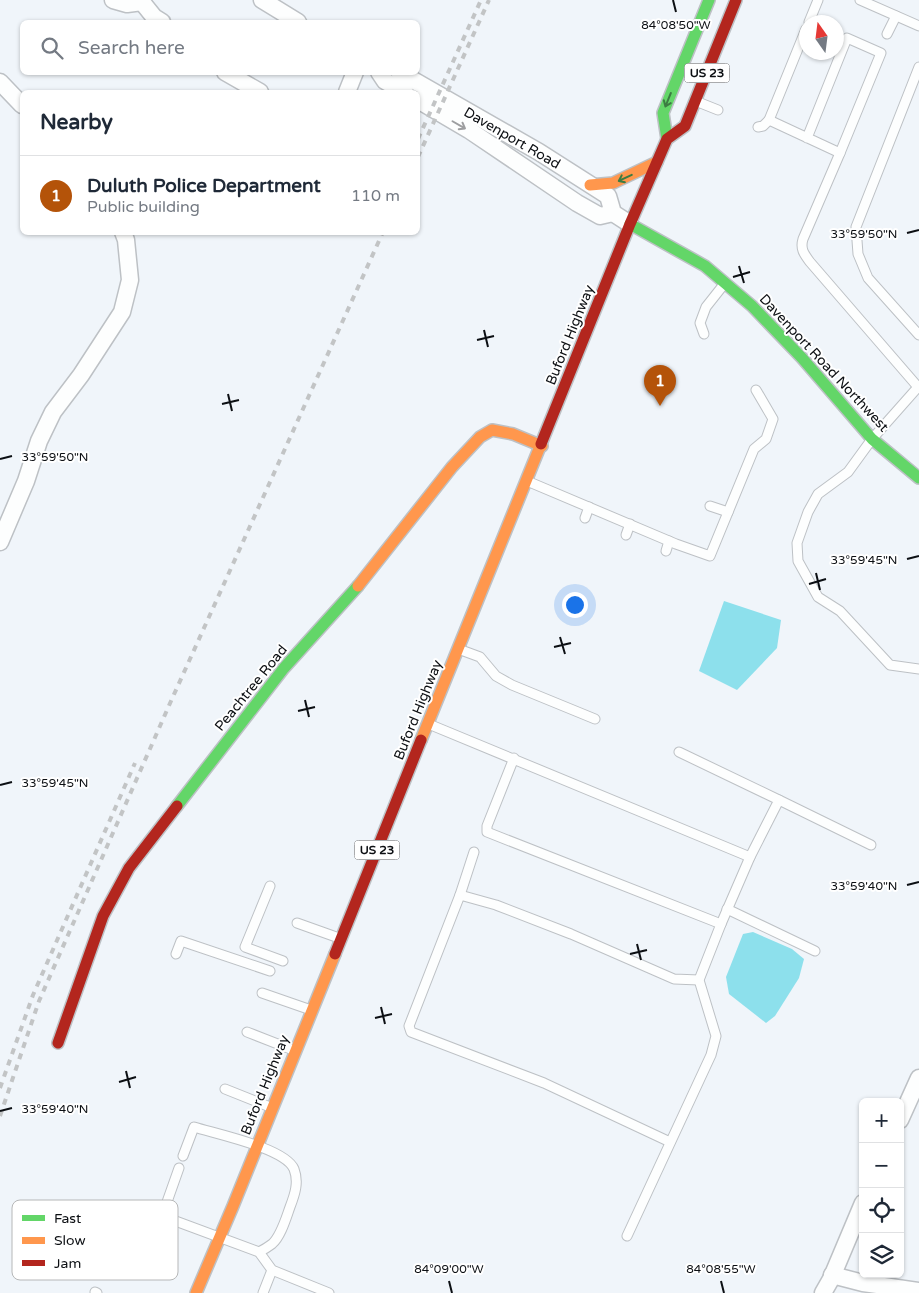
<!DOCTYPE html>
<html lang="en">
<head>
<meta charset="utf-8">
<style>
	body { margin:0; font-family:"Varela Round",sans-serif; background:#f6f6f7; color:#1f2937 }
	.controls { position:absolute; right:15px; bottom:15px; display:grid; overflow:hidden; border-radius:8px; box-shadow:0 1px 4px #0004 }
	.controls button { width:45px; height:45px; display:grid; place-items:center; padding:0; border:0; border-bottom:1px solid #e0e1e3; background:#fff; color:#1f2937; font:25px sans-serif }
	.compass { position:absolute; left:799px; top:15px; width:45px; height:45px; border-radius:50%; background:#fff; box-shadow:0 1px 4px #0004; rotate:346deg }
	.you { position:absolute; left:574px; top:604px; width:18px; height:18px; margin:-12px; border:4px solid #fff; border-radius:50%; background:#1a73e8; box-shadow:0 0 0 8px #1a73e833 }
	.badge { display:grid; place-items:center; width:32px; height:32px; border-radius:50%; background:#b45309; color:#fff; font-size:16px; font-weight:700 }
	.pin { position:absolute; translate:-50% -41px; filter:drop-shadow(0 1px 2px #0008) }
	.pin::after { content:''; position:absolute; top:26px; width:18px; height:15px; background:inherit; clip-path:polygon(0 0,100% 0,50% 100%) }
	.list { margin:0; padding:0; list-style:none }
	h2 { display:flex; justify-content:space-between; align-items:center; height:65px; margin:0; padding:0 20px; font-size:21px }
	h2 small { font-size:16px; font-weight:400; color:#747a83 }
	.list li { display:grid; grid-template-columns:32px 1fr auto; gap:15px; align-items:center; box-sizing:border-box; height:80px; padding:0 20px; border-top:1px solid #e0e1e3 }
	.list b { display:block; font-size:19px; white-space:nowrap }
	.list p { margin:0; font-size:16px; white-space:nowrap; color:#747a83 }
	.list em { font-size:16px; font-style:normal; color:#747a83 }
	.icon { flex:none; width:28px; height:28px; fill:none; stroke:currentColor; stroke-width:2; stroke-linecap:round; stroke-linejoin:round }
	.map { position:relative; flex:none; width:919px; height:1293px; overflow:hidden }
	.search { position:absolute; background:#fff; box-shadow:0 1px 4px #0004; left:20px; top:20px; width:400px; height:55px; display:flex; align-items:center; gap:12px; box-sizing:border-box; padding:0 18px; border-radius:8px; color:#747a83; font-size:19px }
	.panel { position:absolute; background:#fff; box-shadow:0 1px 4px #0004; left:20px; top:90px; width:400px; height:145px; border-radius:8px }
	.map>svg:first-child { display:block }
	.water { fill:#8de0ec }
	.lines { fill:none; stroke-linecap:round; stroke-linejoin:round }
	.lane-casing { stroke:#bdc1c5; stroke-width:11 }
	.street-casing { stroke:#bdc1c5; stroke-width:19 }
	.fast-casing { stroke:#bdc1c5; stroke-width:14 }
	.slow-casing { stroke:#bdc1c5; stroke-width:14 }
	.jam-casing { stroke:#bdc1c5; stroke-width:14 }
	.lane { stroke:#fdfefe; stroke-width:9 }
	.street { stroke:#fdfefe; stroke-width:16 }
	.fast { stroke:#63d668; stroke-width:11 }
	.slow { stroke:#ff974d; stroke-width:11 }
	.jam { stroke:#b3261e; stroke-width:11 }
	.rail { stroke:#c2c4c5; stroke-width:4; stroke-dasharray:6 6; stroke-linecap:butt }
	.oneway { stroke:#3c7c42 }
	.oneway2 { stroke:#9d9ea0 }
	.ticks { fill:none; stroke:#0c0f13; stroke-width:2 }
	.labels { text-anchor:middle; dominant-baseline:central; stroke-width:4; stroke-linejoin:round; paint-order:stroke }
	.shield { fill:#fff; stroke:#55575a; stroke-width:1 }
	.shield-label { font-size:12px; font-weight:bold; fill:#0c0f13 }
	.street-label { font-size:14px; fill:#0c0f13; stroke:#fff }
	.key { fill:#fff; stroke:#b6b7b8; stroke-width:1 }
	.key-label { font-size:14px; fill:#0c0f13 }
	.ticks-label { font-size:12px; text-anchor:middle; fill:#0c0f13; stroke:#fff; stroke-width:4; stroke-linejoin:round; paint-order:stroke }
</style>
</head>
<body>
<div class="map">
<svg width="919" height="1293" viewBox="0 0 919 1293">
	<rect width="100%" height="100%" fill="#f0f5fa"/>
	<g class="water">
		<path d="M 724,601 L 781,620 L 777,648 L 737,690 L 699,671 Z"/>
		<path d="M 753,932 L 792,949 L 804,959 L 799,978 L 775,1016 L 766,1023 L 729,994 L 726,977 L 743,934 Z"/>
	</g>
	<g class="lines">
		<defs>
			<g id="lane">
				<path d="M 860,0 L 919,26"/>
				<path d="M 809,22 L 818,0"/>
				<path d="M 887,34 L 896,16"/>
				<path d="M 919,67 L 856,227 L 858,254 L 868,278 L 919,335"/>
				<path d="M 698,102 L 718,110"/>
				<path d="M 769,120 L 840,153 L 881,53 L 847,38 L 807,138"/>
				<path d="M 758,127 L 763,126 L 769,120 L 806,29"/>
				<path d="M 840,153 L 803,239 C 800,249 804,254 810,262 L 918,387"/>
				<path d="M 704,334 L 700,323 L 706,307 L 725,283"/>
				<path d="M 919,386 L 872,439 L 848,472 L 818,494 L 808,512 L 797,543 L 798,561 L 818,597 L 840,611 L 890,665 L 919,669"/>
				<path d="M 527,481 L 676,544 L 710,556 L 754,449 L 766,439 L 773,419 L 756,390"/>
				<path d="M 710,506 L 728,512"/>
				<path d="M 585,518 L 589,507"/>
				<path d="M 626,535 L 630,524"/>
				<path d="M 666,551 L 669,541"/>
				<path d="M 461,650 L 480,657 L 496,676 L 512,685 L 595,719"/>
				<path d="M 431,725 L 750,857 L 721,924 L 699,980 L 716,1036 L 711,1055 L 627,1236"/>
				<path d="M 679,752 L 779,800 L 750,857"/>
				<path d="M 514,758 L 487,826 L 487,832 L 721,924"/>
				<path d="M 779,800 L 871,845"/>
				<path d="M 270,886 L 245,947 L 283,961"/>
				<path d="M 460,895 L 474,852"/>
				<path d="M 727,909 L 815,951"/>
				<path d="M 297,923 L 339,938"/>
				<path d="M 176,954 L 181,941 L 270,971"/>
				<path d="M 262,993 L 311,1010"/>
				<path d="M 247,1032 L 293,1050"/>
				<path d="M 225,1089 L 270,1107"/>
				<path d="M 670,1142 L 544,1083 L 411,1032 L 409,1026 L 460,895 L 496,905 L 571,934 L 674,979 L 699,980"/>
				<path d="M 183,1156 L 194,1127 C 216,1134 285,1148 294,1169 C 299,1182 295,1194 290,1207 C 286,1218 281,1236 272,1244 C 268,1247 263,1250 259,1252"/>
				<path d="M 179,1168 L 162,1216 L 259,1252 L 272,1270 L 329,1293"/>
				<path d="M 95,1292 L 97,1293"/>
				<path d="M 263,1293 L 272,1270"/>
			</g>
			<g id="street">
				<path d="M 113,0 L 127,4 L 142,2"/>
				<path d="M 262,0 L 298,22"/>
				<path d="M 142,2 L 154,17 L 162,22"/>
				<path d="M 225,72 L 260,92"/>
				<path d="M 379,72 L 385,81 L 405,92"/>
				<path d="M 399,72 L 539,152 L 608,196 L 613,213 L 630,224"/>
				<path d="M 0,82 L 22,105"/>
				<path d="M 347,92 L 355,72"/>
				<path d="M 418,100 L 469,130 L 577,203 L 600,216 L 613,213"/>
				<path d="M 0,542 L 26,481 L 39,441 L 53,412 L 81,375 L 122,312 L 130,280 L 126,240 L 123,232"/>
				<path d="M 900,1120 L 919,1078"/>
				<path d="M 832,1275 L 863,1283 L 919,1291"/>
				<path d="M 823,1293 L 831,1279 L 863,1203"/>
			</g>
			<g id="fast">
				<path d="M 667,139 L 663,113 L 709,0"/>
				<path d="M 630,224 L 705,266 L 752,306 L 802,358 L 872,439 L 919,478"/>
				<path d="M 177,806 L 284,668 L 358,586"/>
			</g>
			<g id="slow">
				<path d="M 590,185 L 613,183 L 657,162"/>
				<path d="M 358,586 L 452,467 L 480,437 L 492,430 L 513,434 L 542,446"/>
				<path d="M 421,740 L 541,444"/>
				<path d="M 196,1293 L 233,1206 L 335,954"/>
			</g>
			<g id="jam">
				<path d="M 541,444 L 630,224 L 667,139 L 685,126 L 736,0"/>
				<path d="M 335,954 L 421,740"/>
				<path d="M 58,1043 L 103,916 L 129,868 L 177,806"/>
			</g>
		</defs>
		<use href="#lane" class="lane-casing"/>
		<use href="#street" class="street-casing"/>
		<use href="#fast" class="fast-casing"/>
		<use href="#slow" class="slow-casing"/>
		<use href="#jam" class="jam-casing"/>
		<use href="#lane" class="lane"/>
		<use href="#street" class="street"/>
		<use href="#fast" class="fast"/>
		<use href="#slow" class="slow"/>
		<use href="#jam" class="jam"/>
		<g class="rail">
			<path d="M 418,139 L 481,0"/>
			<path d="M 418,157 L 489,0"/>
			<path d="M 0,1088 L 33,995 L 135,763"/>
			<path d="M 0,1116 L 39,1001 L 171,701 L 383,232"/>
		</g>
	</g>
	<defs><path id="oneway-shaft" d="M-6 0H5M1.5-3L5.5 0L1.5 3" fill="none" stroke-width="1.6" stroke-linecap="round" stroke-linejoin="round" transform="scale(1.25)"/></defs>
	<g class="oneway">
		<use href="#oneway-shaft" transform="translate(668 100) rotate(112)"/>
		<use href="#oneway-shaft" transform="translate(625 178) rotate(155)"/>
	</g>
	<use class="oneway2" href="#oneway-shaft" transform="translate(459 125) rotate(30)"/>
	<path class="ticks" d="M 673,0 L 676,12M 907,233 L 919,230M 739,266 L 744,283M 733,277 L 750,272M 484,330 L 488,347M 477,340 L 494,336M 228,394 L 232,411M 222,404 L 239,400M 0,459 L 12,456M 907,559 L 919,556M 816,573 L 820,590M 809,584 L 826,579M 560,637 L 565,654M 554,647 L 571,643M 305,700 L 309,717M 298,711 L 315,707M 0,785 L 12,782M 907,885 L 919,882M 637,944 L 641,960M 630,954 L 647,950M 381,1007 L 385,1024M 375,1018 L 392,1014M 126,1071 L 130,1088M 119,1082 L 136,1077M 0,1111 L 12,1108M 449,1281 L 452,1293M 721,1281 L 724,1293"/>
	<g class="labels">
		<g class="shield">
			<rect x="684.5" y="63.5" width="45" height="19" rx="4"/>
			<rect x="354.5" y="840.5" width="45" height="19" rx="4"/>
		</g>
		<g class="shield-label">
			<text x="707" y="73">US 23</text>
			<text x="377" y="850">US 23</text>
		</g>
		<g class="street-label">
			<text transform="translate(512 138) rotate(30)">Davenport Road</text>
			<text transform="translate(570 335) rotate(-68)">Buford Highway</text>
			<text transform="translate(824 363) rotate(47)">Davenport Road Northwest</text>
			<text transform="translate(251 688) rotate(-51)">Peachtree Road</text>
			<text transform="translate(418 710) rotate(-68)">Buford Highway</text>
			<text transform="translate(265 1085) rotate(-68)">Buford Highway</text>
		</g>
	</g>
	<rect x="12" y="1200" width="166" height="80" rx="8" class="key"/>
	<rect x="22" y="1215" width="23" height="6" fill="#63d668"/>
	<rect x="22" y="1237" width="23" height="7" fill="#ff974d"/>
	<rect x="22" y="1260" width="23" height="6" fill="#b3261e"/>
	<g class="key-label">
		<text x="54" y="1223">Fast</text>
		<text x="54" y="1245">Slow</text>
		<text x="54" y="1268">Jam</text>
	</g>
	<g class="ticks-label">
		<text x="676" y="29">84°08'50"W</text>
		<text x="864" y="238">33°59'50"N</text>
		<text x="55" y="461">33°59'50"N</text>
		<text x="864" y="564">33°59'45"N</text>
		<text x="55" y="787">33°59'45"N</text>
		<text x="864" y="890">33°59'40"N</text>
		<text x="55" y="1113">33°59'40"N</text>
		<text x="449" y="1273">84°09'00"W</text>
		<text x="721" y="1273">84°08'55"W</text>
	</g>
</svg>
<div class="controls">
<button>+</button>
<button>−</button>
<button><svg class="icon" aria-label="locate" viewBox="0 0 24 24"><circle cx="12" cy="12" r="6"/><path d="M12 2v4M12 18v4M2 12h4M18 12h4"/></svg></button>
<button><svg class="icon" aria-label="layers" viewBox="0 0 24 24"><path d="M12 4l9 5-9 5-9-5zM3 14l9 5 9-5"/></svg></button>
</div>
<svg class="compass" viewBox="-18 -18 36 36"><path d="M0-13l5 13h-10z" fill="#e53935"/><path d="M0 13l5-13h-10z" fill="#747a83"/></svg>
<div class="you"></div>
<div class="pin badge" style="left:660px;top:406px">1</div>
<div class="search"><svg class="icon" aria-label="search" viewBox="0 0 24 24"><circle cx="10" cy="10" r="6"/><path d="M15 15l6 6"/></svg>Search here</div>
<section class="panel">
<h2>Nearby<small></small></h2>
<ul class="list">
<li><span class="badge">1</span><div><b>Duluth Police Department</b><p>Public building</p></div><em>110 m</em></li>
</ul>
</section>
</div>
</body>
</html>
